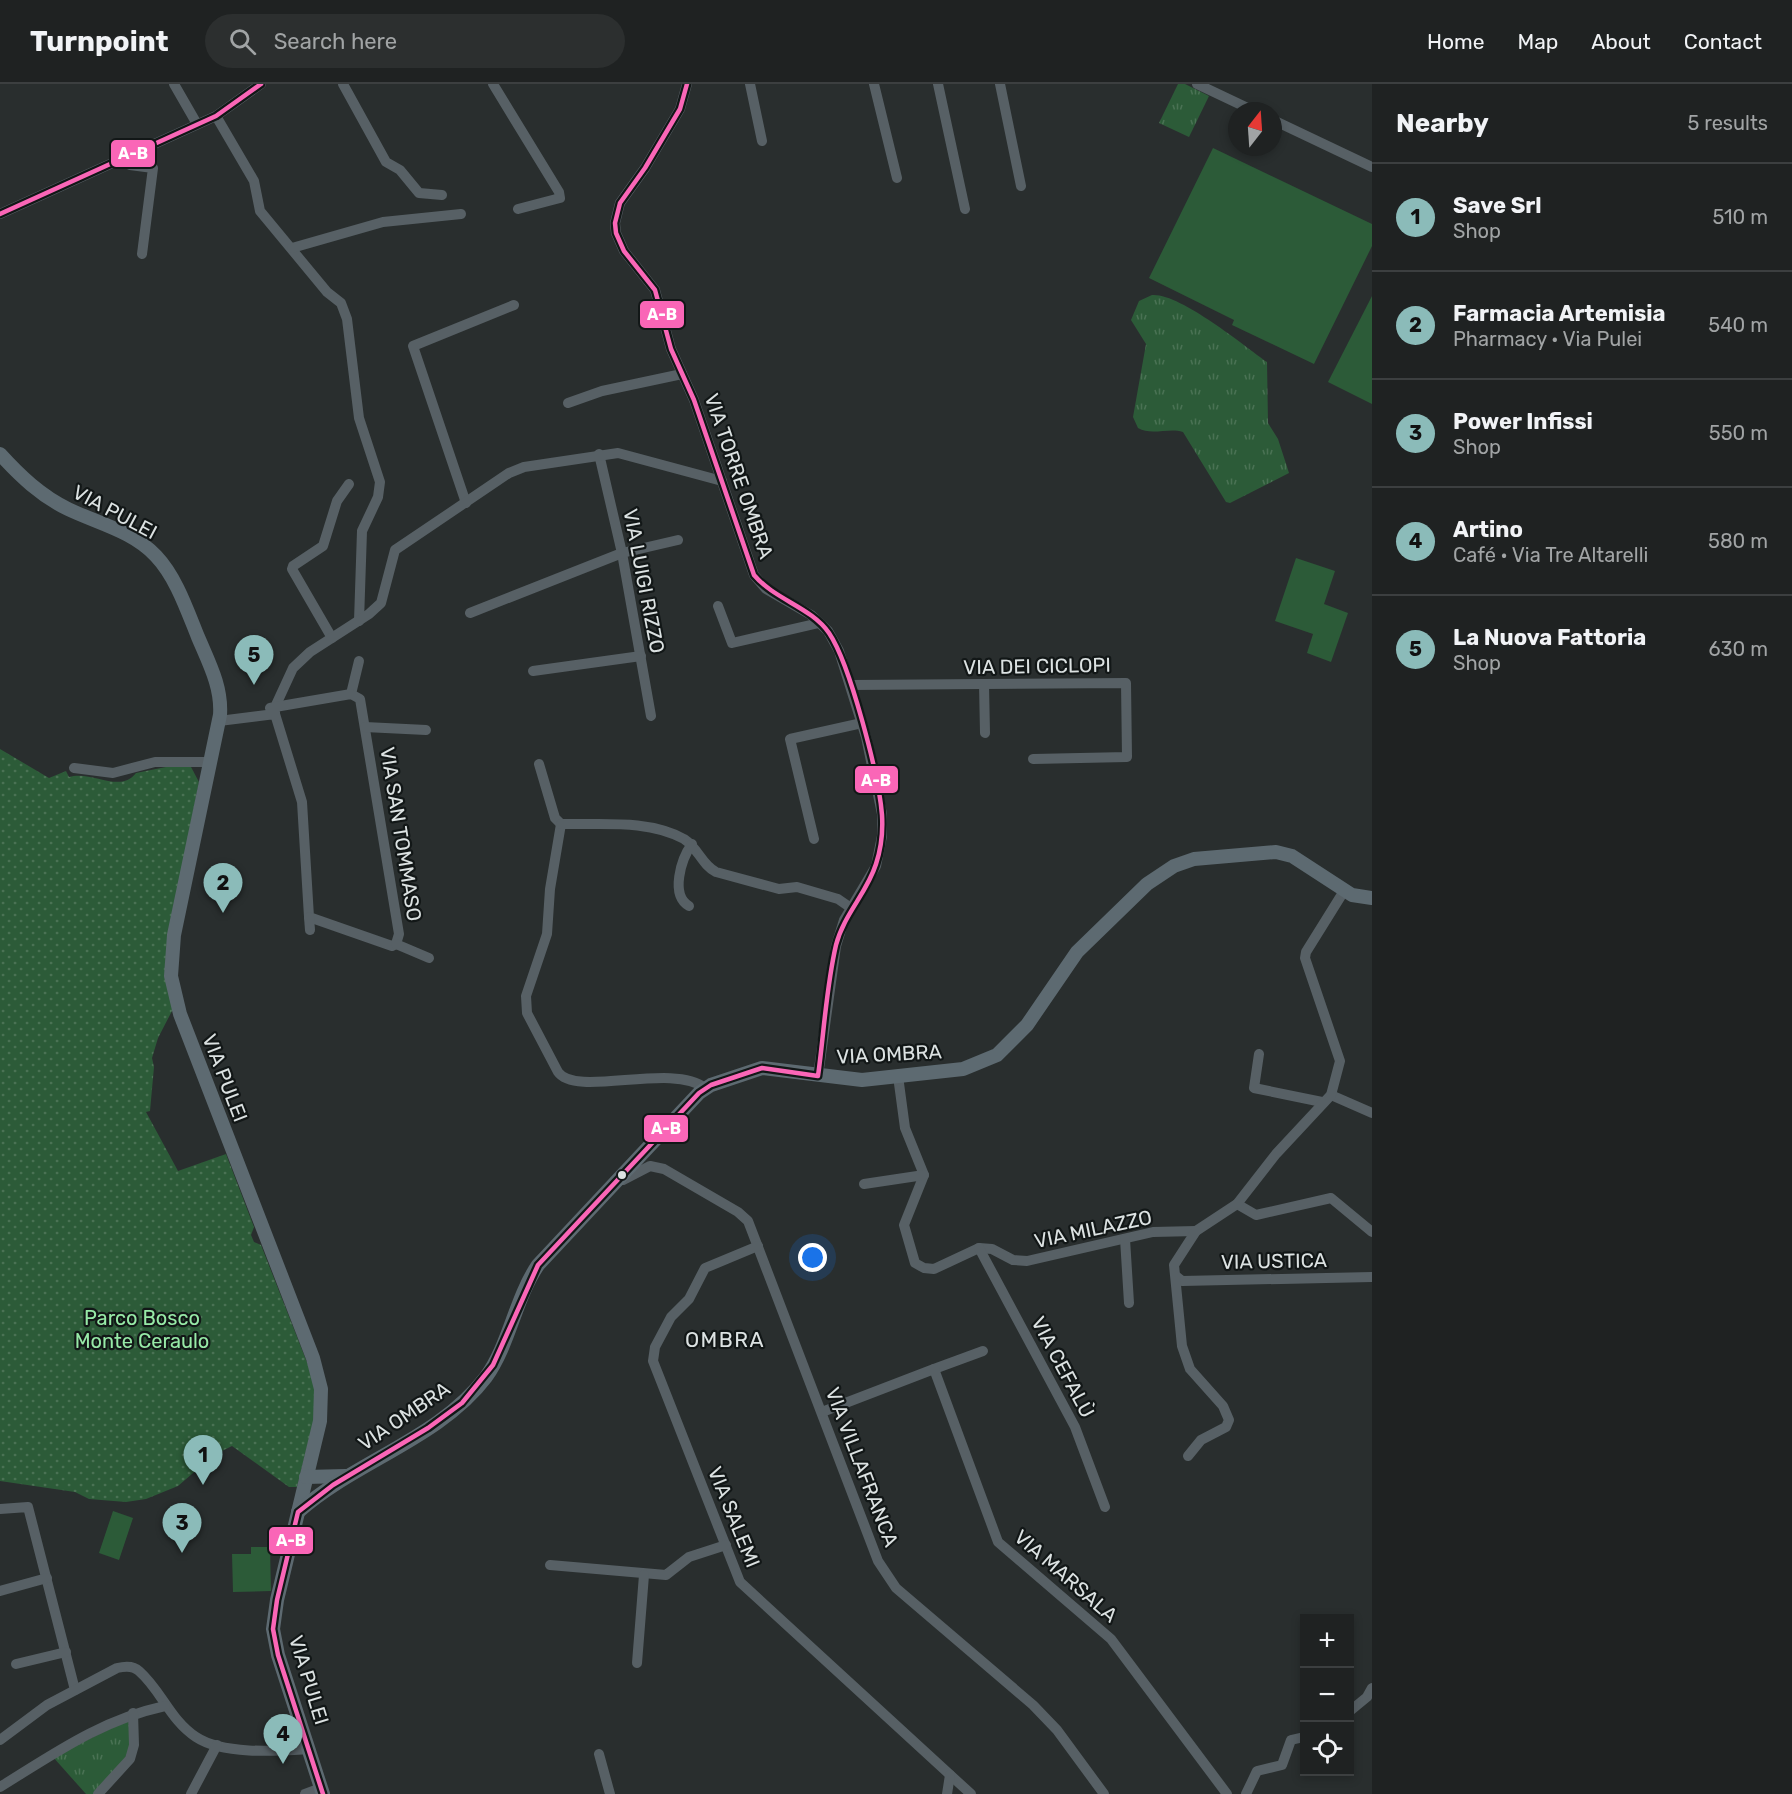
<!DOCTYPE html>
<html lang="en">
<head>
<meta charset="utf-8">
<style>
	body { margin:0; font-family:Rubik,sans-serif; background:#2c2f2f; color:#f1f3f6 }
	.controls { position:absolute; right:18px; bottom:18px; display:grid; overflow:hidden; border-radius:0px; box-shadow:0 3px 9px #0003 }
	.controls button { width:54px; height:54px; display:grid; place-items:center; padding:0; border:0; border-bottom:2px solid #3c3f40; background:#1f2222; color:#f1f3f6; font:30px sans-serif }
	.compass { position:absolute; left:1228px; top:18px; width:54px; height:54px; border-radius:50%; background:#1f2222; box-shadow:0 3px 9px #0003; rotate:17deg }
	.you { position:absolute; left:813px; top:1174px; width:21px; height:21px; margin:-15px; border:4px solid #fff; border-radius:50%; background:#1a73e8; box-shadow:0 0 0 9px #1a73e833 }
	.badge { display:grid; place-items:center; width:39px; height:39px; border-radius:50%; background:#8bbbb9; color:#111; font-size:20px; font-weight:700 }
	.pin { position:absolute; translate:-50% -50px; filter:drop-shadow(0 2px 3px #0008) }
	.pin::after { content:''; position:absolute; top:32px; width:21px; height:18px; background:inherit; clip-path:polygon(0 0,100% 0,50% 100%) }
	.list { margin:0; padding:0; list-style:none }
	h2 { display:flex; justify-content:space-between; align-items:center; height:78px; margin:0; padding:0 24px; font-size:26px }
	h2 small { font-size:20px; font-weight:400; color:#a1a4a5 }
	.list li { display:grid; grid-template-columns:39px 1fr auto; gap:18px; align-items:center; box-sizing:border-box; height:108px; padding:0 24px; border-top:2px solid #3c3f40 }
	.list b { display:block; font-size:22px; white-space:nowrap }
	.list p { margin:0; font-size:20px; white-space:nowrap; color:#a1a4a5 }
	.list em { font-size:20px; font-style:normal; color:#a1a4a5 }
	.icon { flex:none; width:33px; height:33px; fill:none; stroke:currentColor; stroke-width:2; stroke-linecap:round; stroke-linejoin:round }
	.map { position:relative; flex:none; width:1372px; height:1710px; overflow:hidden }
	header { display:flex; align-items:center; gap:36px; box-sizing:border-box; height:84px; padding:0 30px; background:#1f2222; border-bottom:2px solid #3c3f40 }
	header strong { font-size:28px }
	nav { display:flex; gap:33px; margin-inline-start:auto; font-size:21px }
	.search { width:420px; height:54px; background:#2c2f2f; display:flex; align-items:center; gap:15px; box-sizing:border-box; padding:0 21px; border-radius:33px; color:#a1a4a5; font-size:22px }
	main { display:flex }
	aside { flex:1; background:#1f2222 }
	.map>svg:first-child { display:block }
	.grass { fill:url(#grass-tufts) }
	.park { fill:url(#park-dots) }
	.pitch { fill:#2c5b38 }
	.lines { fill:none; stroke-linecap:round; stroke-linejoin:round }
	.minor { stroke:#576065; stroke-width:10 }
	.major { stroke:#5d6a71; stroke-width:14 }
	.bus-1-casing { stroke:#121717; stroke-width:9 }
	.bus-1 { stroke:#fa66b7; stroke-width:4.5 }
	.bus-dot { fill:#dce2e2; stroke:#121717; stroke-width:2 }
	.labels { text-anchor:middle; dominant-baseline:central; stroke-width:4.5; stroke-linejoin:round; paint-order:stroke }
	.street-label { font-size:20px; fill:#dce2e2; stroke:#121717 }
	.park-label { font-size:20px; fill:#97eaa7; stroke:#121717 }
	.neighbourhood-label { font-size:21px; letter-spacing:1.5px; fill:#dce2e2; stroke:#121717 }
	.line-badge { stroke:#121717; stroke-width:2 }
	.badge-label { font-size:16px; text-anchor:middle; font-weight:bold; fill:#fff }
</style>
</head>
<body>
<header>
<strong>Turnpoint</strong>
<div class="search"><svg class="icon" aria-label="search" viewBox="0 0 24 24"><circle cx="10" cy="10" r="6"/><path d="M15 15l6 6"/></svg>Search here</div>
<nav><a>Home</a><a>Map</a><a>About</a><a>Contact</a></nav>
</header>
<main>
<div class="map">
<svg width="1372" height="1710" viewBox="0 0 1372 1710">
	<defs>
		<pattern id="grass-tufts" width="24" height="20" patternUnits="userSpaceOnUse" patternTransform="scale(1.5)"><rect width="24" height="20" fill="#2c5b38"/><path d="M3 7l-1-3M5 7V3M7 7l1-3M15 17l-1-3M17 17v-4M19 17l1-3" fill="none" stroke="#4a7254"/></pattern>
		<pattern id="park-dots" width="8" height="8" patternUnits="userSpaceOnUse" patternTransform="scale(1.5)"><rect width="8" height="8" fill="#2c5b38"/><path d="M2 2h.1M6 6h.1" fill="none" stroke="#4a7254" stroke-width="1.8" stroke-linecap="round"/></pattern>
	</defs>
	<rect width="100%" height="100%" fill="#292e2e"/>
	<g class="grass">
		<path d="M 1178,0 L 1185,0 L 1209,12 L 1189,53 L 1159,39 Z"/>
		<path d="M 1152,211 C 1180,209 1243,261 1267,278 L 1268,339 L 1278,355 L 1289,389 L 1230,419 L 1226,418 L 1183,348 C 1169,343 1152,352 1138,344 L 1133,333 L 1146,260 L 1131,236 L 1139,217 Z"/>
		<path d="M 128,1636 L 130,1638 L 130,1669 L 95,1710 L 86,1710 L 53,1673 Z"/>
	</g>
	<path class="park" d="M 0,665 L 49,694 L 66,687 L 69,693 C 92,686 120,710 136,689 L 166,683 L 191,683 L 199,698 L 167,860 L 173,925 L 158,954 L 152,974 L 154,983 L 150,1027 L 146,1028 L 178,1087 L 226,1070 L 254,1143 L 251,1151 L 254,1158 L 261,1161 L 310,1286 L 316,1311 L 313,1339 L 297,1403 L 289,1403 L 232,1362 L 214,1371 L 178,1402 L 146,1415 L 126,1418 L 89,1415 L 75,1408 L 0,1397 Z"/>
	<g class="pitch">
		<path d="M 1213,64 L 1372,140 L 1372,162 L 1314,280 L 1232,241 L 1234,236 L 1149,194 Z"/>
		<path d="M 1372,212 L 1372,320 L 1328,298 Z"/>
		<path d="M 1296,474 L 1335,487 L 1324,520 L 1348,529 L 1331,578 L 1307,569 L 1313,550 L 1275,537 Z"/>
		<path d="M 113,1427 L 133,1434 L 119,1476 L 99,1469 Z"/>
		<path d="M 251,1463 L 270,1463 L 271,1507 L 233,1508 L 232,1470 L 251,1470 Z"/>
	</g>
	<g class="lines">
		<g class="minor">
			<path d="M 174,0 L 197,40"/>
			<path d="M 343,0 L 386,78 L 400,86 L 419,109 L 442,111"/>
			<path d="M 493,0 L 559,108 L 560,114 L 518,125"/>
			<path d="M 687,0 L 680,25 L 645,84 L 620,119 L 615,139 L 616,149 L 624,167 L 655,206 L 671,265 L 694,316 L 754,491 L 766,505 L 811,531 L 828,547 L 839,567 L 866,653 L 882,730 L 882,752 L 876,782 L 844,836 L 836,862 L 818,992"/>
			<path d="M 750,0 L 762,57"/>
			<path d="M 874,0 L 897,94"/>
			<path d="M 938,0 L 965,125"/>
			<path d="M 1000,0 L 1021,102"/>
			<path d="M 1197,0 L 1254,27"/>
			<path d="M 216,32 L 254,97 L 260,127 L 327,208 L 341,219 L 347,235 L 359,334 L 380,398 L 378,413 L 362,447 L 359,537"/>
			<path d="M 1273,36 L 1372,83"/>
			<path d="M 122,74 L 130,81 L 153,84 L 142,170"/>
			<path d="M 0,130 L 216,32 L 261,0"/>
			<path d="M 292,164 L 383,138 L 461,130"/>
			<path d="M 568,319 L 602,307 L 682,290"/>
			<path d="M 599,370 L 622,469 L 651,632"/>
			<path d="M 466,419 L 413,262 L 514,221"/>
			<path d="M 718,522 L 732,559 L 819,539"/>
			<path d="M 470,529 L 622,469 L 678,456"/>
			<path d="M 332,554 L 292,485 L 293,482 L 323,462 L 337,417 L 349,400"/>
			<path d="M 533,587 L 641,572"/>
			<path d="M 984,600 L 985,649"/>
			<path d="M 851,601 L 1126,599 L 1127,673 L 1033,675"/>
			<path d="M 351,610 L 359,577"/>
			<path d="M 270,624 L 275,623 L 293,584 L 310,568 L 369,530 L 381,519 L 395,466 L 509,389 L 524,383 L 618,369 L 722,397"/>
			<path d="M 219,637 L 275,630 L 275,623 L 351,610 L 360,615 L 399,850 L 396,860 L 392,862 L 309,833 L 302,718 L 275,630"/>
			<path d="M 365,643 L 426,646"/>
			<path d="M 539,680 L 555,734 L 561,740"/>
			<path d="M 74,684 L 113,689 L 155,678 L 211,678"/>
			<path d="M 561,740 L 550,805 L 547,850 L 526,912 L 527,929 L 558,988 C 576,1014 672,978 705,1004"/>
			<path d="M 561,740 C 601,741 648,735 684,755 C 698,764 702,781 716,788 L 779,805 L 797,803 L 838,815 L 851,824"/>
			<path d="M 814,755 L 790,655 L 862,639"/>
			<path d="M 689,822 C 670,811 681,775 692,760"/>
			<path d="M 309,833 L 310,846"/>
			<path d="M 396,860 L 429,874"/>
			<path d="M 1259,970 L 1254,1004 L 1322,1018"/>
			<path d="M 898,992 L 905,1044 L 924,1091 L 904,1141 L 915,1179 L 924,1184 L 934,1185 L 979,1164 L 992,1165 L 1013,1176 L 1027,1177 L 1153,1148 L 1196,1147"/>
			<path d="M 1331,1011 L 1372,1029"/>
			<path d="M 619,1094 L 623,1096 L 650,1082 L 664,1085 L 738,1128 L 748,1137 L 878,1477 L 896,1504 L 1033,1621 L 1057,1646 L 1104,1710"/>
			<path d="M 864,1100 L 924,1091"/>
			<path d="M 1237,1120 L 1256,1131 L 1331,1114 L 1372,1148"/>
			<path d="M 1125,1155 L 1129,1219"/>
			<path d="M 758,1162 L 705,1184 L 689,1215 L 671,1233 L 655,1263 L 653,1277 L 740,1498 L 971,1710"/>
			<path d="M 979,1164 L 1075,1343 L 1105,1423"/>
			<path d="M 1177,1193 L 1182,1197 L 1372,1193"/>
			<path d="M 934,1285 L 983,1267"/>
			<path d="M 822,1328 L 934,1285 L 998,1458 L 1111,1555 L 1227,1710"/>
			<path d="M 1188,1372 L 1201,1356 L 1226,1343 L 1229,1336 L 1223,1322 L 1190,1285 L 1182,1262 L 1174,1181 L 1196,1147 L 1237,1120 L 1276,1070 L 1331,1011 L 1340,977 L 1305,874 L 1306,868 L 1344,807"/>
			<path d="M 0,1425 L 28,1423 L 75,1606"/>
			<path d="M 550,1481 L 666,1491 L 689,1473 L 726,1461"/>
			<path d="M 0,1507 L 47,1494"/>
			<path d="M 637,1579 L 644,1491"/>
			<path d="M 16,1580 L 66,1568"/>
			<path d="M 1350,1627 L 1367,1613 L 1372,1604"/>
			<path d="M 0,1656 L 47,1621 L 117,1584 C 125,1582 133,1581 139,1587 C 161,1606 170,1636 196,1653 C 223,1671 277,1667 309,1665"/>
			<path d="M 599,1670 L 610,1710"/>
			<path d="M 0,1703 C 55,1669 101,1636 165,1622"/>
			<path d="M 98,1710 L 130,1675 L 134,1661 L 133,1629"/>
			<path d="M 191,1710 L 217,1661"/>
			<path d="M 305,1710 L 321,1704"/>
			<path d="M 947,1710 L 950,1691"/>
			<path d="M 1246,1710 L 1257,1687 L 1282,1681 L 1291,1656 L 1304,1653"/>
		</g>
		<g class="major">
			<path d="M 0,370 C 20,392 41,412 68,425 C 97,439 133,447 156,472 C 176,493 187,526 198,553 C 209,579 222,603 220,631 L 174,851 L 171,892 L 180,930 L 313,1274 L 321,1305 L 320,1337 L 277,1516 L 273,1545 L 278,1571 L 323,1710"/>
			<path d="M 306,1393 L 346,1392"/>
			<path d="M 298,1428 C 355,1377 439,1355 486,1293 C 510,1259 515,1215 538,1181 L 699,1009 L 711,1001 L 762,984 L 862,996 L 963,985 L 997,971 L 1027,941 L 1077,868 L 1147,800 L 1174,782 L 1194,775 L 1276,768 L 1292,772 L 1352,811 L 1372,814"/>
		</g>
		<defs>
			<g id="bus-1">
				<path d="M 0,130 L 216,32 L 261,0"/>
				<path d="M 323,1710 L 278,1571 L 273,1545 L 277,1516 L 298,1428 L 333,1401 L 428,1344 L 462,1319 L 493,1281 L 538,1181 L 699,1009 L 711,1001 L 762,984 L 818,992 C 824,949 826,904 836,861 C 844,830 867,809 876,780 C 881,765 883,747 882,731 C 879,692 850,580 829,549 C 811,523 775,516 754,491 L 694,316 L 671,265 L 655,206 L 624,167 L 616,149 L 615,139 L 620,119 L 645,84 L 680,25 L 687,0"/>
			</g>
		</defs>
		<use href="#bus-1" class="bus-1-casing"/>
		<use href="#bus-1" class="bus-1"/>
	</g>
	<circle class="bus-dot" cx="622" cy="1091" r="5"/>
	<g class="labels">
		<g class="street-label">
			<text transform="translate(739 392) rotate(71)">VIA TORRE OMBRA</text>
			<text transform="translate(115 428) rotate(28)">VIA PULEI</text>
			<text transform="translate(644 497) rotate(79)">VIA LUIGI RIZZO</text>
			<text transform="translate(1037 582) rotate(-1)">VIA DEI CICLOPI</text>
			<text transform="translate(401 750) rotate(81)">VIA SAN TOMMASO</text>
			<text transform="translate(889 970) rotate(-3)">VIA OMBRA</text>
			<text transform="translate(225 994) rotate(69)">VIA PULEI</text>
			<text transform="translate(1093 1145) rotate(-12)">VIA MILAZZO</text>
			<text transform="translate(1274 1177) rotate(-1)">VIA USTICA</text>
			<text transform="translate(1063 1283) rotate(62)">VIA CEFALÙ</text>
			<text transform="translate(404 1332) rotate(-34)">VIA OMBRA</text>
			<text transform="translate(862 1383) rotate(69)">VIA VILLAFRANCA</text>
			<text transform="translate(734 1433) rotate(68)">VIA SALEMI</text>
			<text transform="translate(1066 1492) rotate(41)">VIA MARSALA</text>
			<text transform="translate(309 1596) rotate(73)">VIA PULEI</text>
		</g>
		<g class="park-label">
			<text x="142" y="1234">Parco Bosco<tspan x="142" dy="23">Monte Ceraulo</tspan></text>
		</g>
		<g class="neighbourhood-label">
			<text x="725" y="1255">OMBRA</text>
		</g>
	</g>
	<g class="line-badge">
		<rect x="110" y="55" width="46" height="29" rx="6" fill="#fa66b7"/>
		<rect x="639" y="216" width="46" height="29" rx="6" fill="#fa66b7"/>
		<rect x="854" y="681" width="45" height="29" rx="6" fill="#fa66b7"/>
		<rect x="643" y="1030" width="46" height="29" rx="6" fill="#fa66b7"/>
		<rect x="268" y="1442" width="46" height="29" rx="6" fill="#fa66b7"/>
	</g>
	<g class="badge-label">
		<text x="133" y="75">A-B</text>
		<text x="662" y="236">A-B</text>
		<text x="876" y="702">A-B</text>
		<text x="666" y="1050">A-B</text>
		<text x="291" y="1462">A-B</text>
	</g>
</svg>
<div class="controls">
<button>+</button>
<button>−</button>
<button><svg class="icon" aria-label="locate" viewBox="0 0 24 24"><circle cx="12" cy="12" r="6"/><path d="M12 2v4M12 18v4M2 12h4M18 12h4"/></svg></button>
</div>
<svg class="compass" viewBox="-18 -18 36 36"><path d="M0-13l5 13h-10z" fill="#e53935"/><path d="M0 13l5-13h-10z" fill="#a1a4a5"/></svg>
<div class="you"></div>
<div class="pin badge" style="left:203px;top:1401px">1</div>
<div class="pin badge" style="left:223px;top:829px">2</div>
<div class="pin badge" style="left:182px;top:1469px">3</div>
<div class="pin badge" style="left:283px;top:1680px">4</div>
<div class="pin badge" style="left:254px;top:601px">5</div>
</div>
<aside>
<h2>Nearby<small>5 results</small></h2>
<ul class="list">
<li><span class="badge">1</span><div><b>Save Srl</b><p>Shop</p></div><em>510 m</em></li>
<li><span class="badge">2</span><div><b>Farmacia Artemisia</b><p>Pharmacy · Via Pulei</p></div><em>540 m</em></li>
<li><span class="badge">3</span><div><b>Power Infissi</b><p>Shop</p></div><em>550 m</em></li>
<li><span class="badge">4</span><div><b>Artino</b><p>Café · Via Tre Altarelli</p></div><em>580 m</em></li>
<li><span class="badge">5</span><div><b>La Nuova Fattoria</b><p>Shop</p></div><em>630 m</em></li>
</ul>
</aside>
</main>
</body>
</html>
